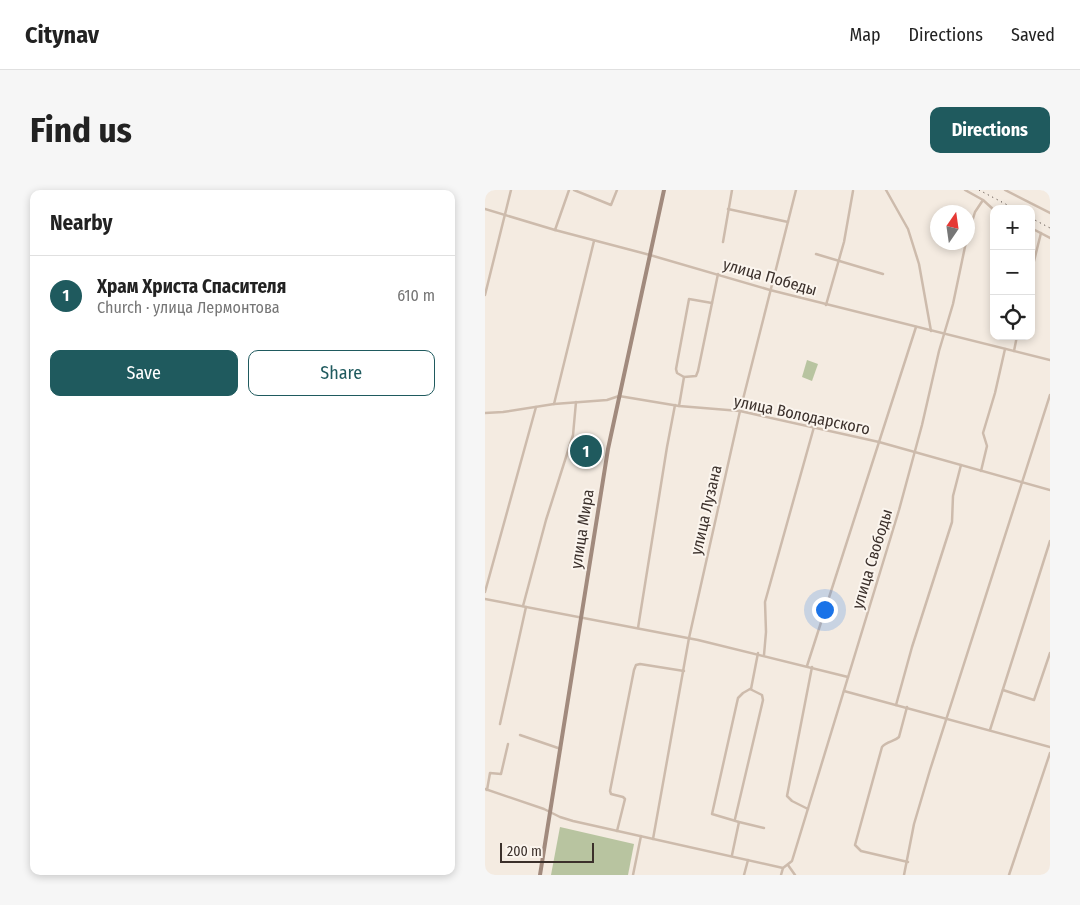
<!DOCTYPE html>
<html lang="en">
<head>
<meta charset="utf-8">
<style>
	body { margin:0; font-family:"Fira Sans Condensed",sans-serif; background:#f6f6f6; color:#222 }
	.controls { position:absolute; right:15px; top:15px; display:grid; overflow:hidden; border-radius:10px; box-shadow:0 2px 8px #0003 }
	.controls button { width:45px; height:45px; display:grid; place-items:center; padding:0; border:0; border-bottom:1px solid #e0e0e0; background:#fff; color:#222; font:25px sans-serif }
	.compass { position:absolute; left:445px; top:15px; width:45px; height:45px; border-radius:50%; background:#fff; box-shadow:0 2px 8px #0003; rotate:13deg }
	.scale { position:absolute; left:15px; bottom:12px; width:94px; box-sizing:border-box; padding-left:5px; border:2px solid #3b302b; border-top:0; font-size:14px; line-height:18px; white-space:nowrap; color:#3b302b; -webkit-text-stroke:4px #fbf5ee; paint-order:stroke }
	.you { position:absolute; left:339px; top:419px; width:18px; height:18px; margin:-12px; border:4px solid #fff; border-radius:50%; background:#1a73e8; box-shadow:0 0 0 8px #1a73e833 }
	.badge { display:grid; place-items:center; width:32px; height:32px; border-radius:50%; background:#1f5a5e; color:#fff; font-size:16px; font-weight:700 }
	.pin { position:absolute; translate:-50% -50%; border:2px solid #fff; box-shadow:0 1px 5px #0006 }
	.list { margin:0; padding:0; list-style:none }
	h2 { display:flex; justify-content:space-between; align-items:center; height:65px; margin:0; padding:0 20px; font-size:21px }
	h2 small { font-size:16px; font-weight:400; color:#767676 }
	.list li { display:grid; grid-template-columns:32px 1fr auto; gap:15px; align-items:center; box-sizing:border-box; height:80px; padding:0 20px; border-top:1px solid #e0e0e0 }
	.list b { display:block; font-size:19px; white-space:nowrap }
	.list p { margin:0; font-size:16px; white-space:nowrap; color:#767676 }
	.list em { font-size:16px; font-style:normal; color:#767676 }
	.actions { display:flex; gap:10px; padding:15px 20px }
	.actions a { flex:1; padding:11px 0; border:1px solid #1f5a5e; border-radius:10px; text-align:center; font-size:18px; color:#1f5a5e }
	.actions .main { background:#1f5a5e; color:#fff }
	.icon { flex:none; width:28px; height:28px; fill:none; stroke:currentColor; stroke-width:2; stroke-linecap:round; stroke-linejoin:round }
	.map { position:relative; flex:none; width:565px; height:685px; overflow:hidden; border-radius:10px }
	header { display:flex; align-items:center; gap:30px; box-sizing:border-box; height:70px; padding:0 25px; background:#fff; border-bottom:1px solid #e0e0e0 }
	header strong { font-size:24px }
	nav { display:flex; gap:28px; margin-inline-start:auto; font-size:18px }
	.intro { display:flex; align-items:center; justify-content:space-between; box-sizing:border-box; height:120px; padding:0 30px }
	h1 { margin:0; font-size:35px }
	.button { padding:12px 22px; border-radius:10px; background:#1f5a5e; color:#fff; font-size:18px; font-weight:700 }
	main { display:flex; gap:30px; padding:0 30px }
	aside { flex:1; background:#fff; border-radius:10px; box-shadow:0 2px 8px #0003 }
	.map>svg:first-child { display:block }
	.green { fill:#b8c4a0 }
	.lines { fill:none; stroke-linecap:round; stroke-linejoin:round }
	.street { stroke:#cdbbac; stroke-width:2.5 }
	.secondary { stroke:#a18a7d; stroke-width:4 }
	.rail { stroke:#3b302b; stroke-width:1; stroke-dasharray:1 4; stroke-linecap:butt }
	.labels { text-anchor:middle; dominant-baseline:central; stroke-width:4; stroke-linejoin:round; paint-order:stroke }
	.street-label { font-size:16px; fill:#3b302b; stroke:#fbf5ee }
</style>
</head>
<body>
<header>
<strong>Citynav</strong>
<nav><a>Map</a><a>Directions</a><a>Saved</a></nav>
</header>
<div class="intro"><h1>Find us</h1><a class="button">Directions</a></div>
<main>
<aside>
<h2>Nearby<small></small></h2>
<ul class="list">
<li><span class="badge">1</span><div><b>Храм Христа Спасителя</b><p>Church · улица Лермонтова</p></div><em>610 m</em></li>
</ul>
<div class="actions"><a class="main">Save</a><a>Share</a></div>
</aside>
<div class="map">
<svg width="565" height="685" viewBox="0 0 565 685">
	<rect width="100%" height="100%" fill="#f4ebe1"/>
	<g class="green">
		<path d="M 322,170 L 333,174 L 327,191 L 317,187 Z"/>
		<path d="M 75,637 L 149,654 L 143,685 L 66,685 Z"/>
	</g>
	<g class="lines">
		<g class="street">
			<path d="M 89,0 L 126,15 L 132,0"/>
			<path d="M 401,0 L 423,39 L 434,74 L 446,141"/>
			<path d="M 480,0 L 498,10 L 509,20"/>
			<path d="M 520,0 L 565,23"/>
			<path d="M 0,19 L 70,40 L 165,65 L 285,100 L 565,170"/>
			<path d="M 243,19 L 303,32"/>
			<path d="M 546,38 L 565,48"/>
			<path d="M 70,40 L 84,0"/>
			<path d="M 482,48 L 490,22 L 498,10"/>
			<path d="M 238,52 L 247,0"/>
			<path d="M 331,64 L 398,84"/>
			<path d="M 546,83 L 556,43"/>
			<path d="M 0,105 L 26,0"/>
			<path d="M 341,115 L 359,52 L 368,1"/>
			<path d="M 529,161 L 532,146"/>
			<path d="M 199,187 L 192,183 L 191,179 L 204,109 L 227,113"/>
			<path d="M 69,214 L 109,51"/>
			<path d="M 194,216 L 199,187 L 211,186 L 213,181 L 233,84"/>
			<path d="M 0,223 L 18,222 L 69,214 L 122,210 L 134,206 L 194,216 L 255,221 L 394,252 L 565,300"/>
			<path d="M 496,281 L 502,256 L 498,243 L 510,203 L 520,159"/>
			<path d="M 0,402 L 51,217"/>
			<path d="M 0,409 L 213,450 L 363,487"/>
			<path d="M 38,416 L 61,330 L 88,245 L 91,212"/>
			<path d="M 153,438 L 182,257 L 190,215"/>
			<path d="M 279,465 L 281,442 L 280,412 L 329,237"/>
			<path d="M 322,476 L 431,137"/>
			<path d="M 265,499 L 258,503 L 253,508 L 227,624 L 254,632 L 279,638"/>
			<path d="M 266,499 L 273,463"/>
			<path d="M 518,500 L 549,510 L 565,463"/>
			<path d="M 359,501 L 565,557"/>
			<path d="M 411,515 L 427,457 L 467,332 L 468,306 L 476,275"/>
			<path d="M 422,517 L 414,547 C 409,552 402,551 397,557 L 370,655 L 376,661 L 423,672"/>
			<path d="M 15,534 L 41,417"/>
			<path d="M 505,540 L 565,351"/>
			<path d="M 35,545 L 76,559"/>
			<path d="M 0,599 L 59,619 L 75,627 L 88,631 L 298,678"/>
			<path d="M 2,600 L 5,583 L 16,584 L 23,554"/>
			<path d="M 323,619 L 307,611 L 302,606 L 327,477"/>
			<path d="M 250,629 L 278,510 L 277,505 L 265,499"/>
			<path d="M 132,641 L 140,609 L 138,607 L 126,604 L 125,601 L 149,480 L 151,475 L 155,474 L 199,481"/>
			<path d="M 168,649 L 204,448 L 255,221 L 311,0"/>
			<path d="M 247,665 L 254,632"/>
			<path d="M 303,675 L 310,685"/>
			<path d="M 148,685 L 156,646"/>
			<path d="M 259,685 L 263,670"/>
			<path d="M 296,685 L 298,678 L 307,671 L 414,320 L 437,235 L 454,161 L 468,114 L 481,52"/>
			<path d="M 419,685 L 429,634 L 445,580 L 565,205"/>
			<path d="M 524,685 L 565,563"/>
		</g>
		<path class="secondary" d="M 55,685 L 123,259 L 179,0"/>
		<g class="rail">
			<path d="M 494,0 L 530,19"/>
			<path d="M 546,28 L 565,38"/>
		</g>
	</g>
	<g class="labels">
		<g class="street-label">
			<text transform="translate(285 87) rotate(16)">улица Победы</text>
			<text transform="translate(317 225) rotate(12)">улица Володарского</text>
			<text transform="translate(221 320) rotate(-77)">улица Лузана</text>
			<text transform="translate(97 339) rotate(-81)">улица Мира</text>
			<text transform="translate(387 369) rotate(-73)">улица Свободы</text>
		</g>
	</g>
</svg>
<div class="controls">
<button>+</button>
<button>−</button>
<button><svg class="icon" aria-label="locate" viewBox="0 0 24 24"><circle cx="12" cy="12" r="6"/><path d="M12 2v4M12 18v4M2 12h4M18 12h4"/></svg></button>
</div>
<svg class="compass" viewBox="-18 -18 36 36"><path d="M0-13l5 13h-10z" fill="#e53935"/><path d="M0 13l5-13h-10z" fill="#767676"/></svg>
<div class="scale">200 m</div>
<div class="you"></div>
<div class="pin badge" style="left:101px;top:261px">1</div>
</div>
</main>
</body>
</html>
